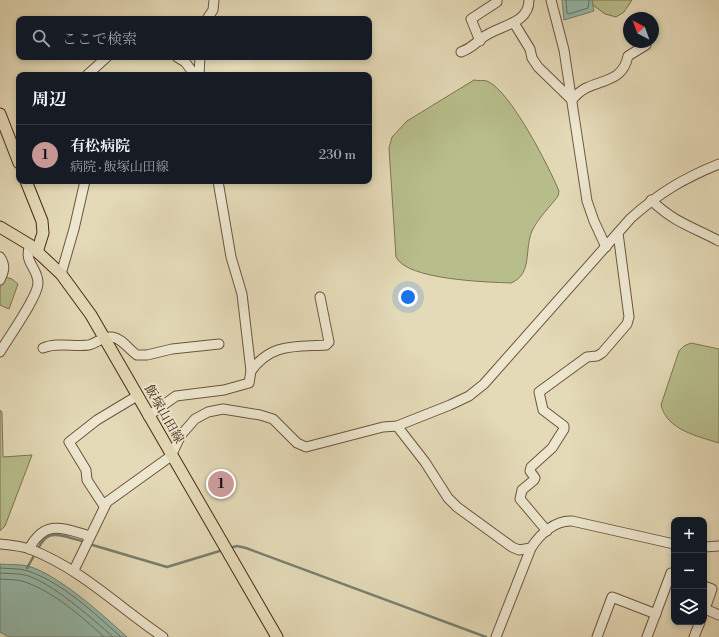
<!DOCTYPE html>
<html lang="ja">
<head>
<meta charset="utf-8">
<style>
	body { margin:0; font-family:"Libre Bodoni","Noto Serif JP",serif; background:#242831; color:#f1f3f6 }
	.controls { position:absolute; right:12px; bottom:12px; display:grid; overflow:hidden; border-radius:8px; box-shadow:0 2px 6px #0003 }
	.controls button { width:36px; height:36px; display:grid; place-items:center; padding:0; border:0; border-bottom:1px solid #363941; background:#171b24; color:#f1f3f6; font:20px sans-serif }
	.compass { position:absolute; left:623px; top:12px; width:36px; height:36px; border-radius:50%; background:#171b24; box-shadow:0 2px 6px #0003; rotate:319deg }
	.you { position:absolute; left:408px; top:297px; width:14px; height:14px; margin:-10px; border:3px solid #fff; border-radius:50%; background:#1a73e8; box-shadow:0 0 0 6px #1a73e833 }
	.badge { display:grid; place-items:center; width:26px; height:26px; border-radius:50%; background:#c59692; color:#111; font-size:13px; font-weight:700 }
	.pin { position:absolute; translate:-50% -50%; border:2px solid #fff; box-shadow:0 1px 4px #0006 }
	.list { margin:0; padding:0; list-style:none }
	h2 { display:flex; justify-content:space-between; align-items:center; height:52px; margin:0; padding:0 16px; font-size:17px }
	h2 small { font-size:13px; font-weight:400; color:#9ea1a6 }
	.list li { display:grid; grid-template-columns:26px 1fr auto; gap:12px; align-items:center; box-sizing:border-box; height:60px; padding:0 16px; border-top:1px solid #363941 }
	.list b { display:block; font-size:15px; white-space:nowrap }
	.list p { margin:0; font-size:13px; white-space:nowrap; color:#9ea1a6 }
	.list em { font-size:13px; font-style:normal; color:#9ea1a6 }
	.icon { flex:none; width:22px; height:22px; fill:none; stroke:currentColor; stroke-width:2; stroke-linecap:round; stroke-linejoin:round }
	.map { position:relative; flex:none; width:719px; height:637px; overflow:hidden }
	.search { position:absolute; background:#171b24; box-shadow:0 2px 6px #0003; left:16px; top:16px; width:356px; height:44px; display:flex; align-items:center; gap:10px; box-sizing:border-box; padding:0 14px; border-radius:8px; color:#9ea1a6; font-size:15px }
	.panel { position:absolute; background:#171b24; box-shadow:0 2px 6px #0003; left:16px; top:72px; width:356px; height:112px; border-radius:8px }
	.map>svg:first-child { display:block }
	.green { fill:#b7be8c; stroke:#807350 }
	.water { fill:#95bbad; stroke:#778070 }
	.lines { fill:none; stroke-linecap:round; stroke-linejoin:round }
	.shore { stroke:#707260; stroke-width:1 }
	.stream { stroke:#778070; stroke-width:2.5 }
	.minor-casing { stroke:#70543d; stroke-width:11 }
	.major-casing { stroke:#4a2814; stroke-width:13 }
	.minor { stroke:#ede7d0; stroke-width:9 }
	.major { stroke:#e4dab7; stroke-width:11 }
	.labels { text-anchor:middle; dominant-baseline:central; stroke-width:3.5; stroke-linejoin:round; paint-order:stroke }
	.street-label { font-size:13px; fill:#4a2814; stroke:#ede7d0 }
</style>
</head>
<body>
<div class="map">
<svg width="719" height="637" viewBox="0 0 719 637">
	<rect width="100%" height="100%" fill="#e4dab7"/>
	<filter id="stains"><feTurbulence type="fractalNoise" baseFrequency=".005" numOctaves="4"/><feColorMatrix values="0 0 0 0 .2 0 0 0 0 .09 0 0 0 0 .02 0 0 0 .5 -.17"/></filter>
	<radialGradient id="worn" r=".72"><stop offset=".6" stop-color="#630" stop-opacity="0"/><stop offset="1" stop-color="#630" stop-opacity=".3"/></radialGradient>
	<g class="green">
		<path d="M 586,0 L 632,0 L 624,12 L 616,17 L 605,14 Z"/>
		<path d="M 474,80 C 478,81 483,80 487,81 C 510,90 549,167 559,191 L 558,196 C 550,207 538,218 532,231 C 524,249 533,274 511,283 C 487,282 407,280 396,257 L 389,148 L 392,137 L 407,121 Z"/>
		<path d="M 5,277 L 12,279 L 18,284 L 9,309 L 0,305 L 0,288 Z"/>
		<path d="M 691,343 L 719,349 L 719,443 C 697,436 667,430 661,405 L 679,351 L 684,346 Z"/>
		<path d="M 0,410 L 2,412 L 3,457 L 32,455 L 5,526 L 0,531 Z"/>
	</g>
	<g class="water">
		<path d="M 562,0 L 592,0 L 594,11 L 564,20 Z"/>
		<path d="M 0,564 C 9,565 19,564 28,566 C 59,575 103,615 127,637 L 9,637 L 0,632 Z"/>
	</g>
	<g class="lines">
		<g class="shore">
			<path d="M 566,0 L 567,13 L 569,14 L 588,8 L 589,0"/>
			<path d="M 0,568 C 9,569 19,568 28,571 C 63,583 94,613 121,637"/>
			<path d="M 0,573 C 8,574 17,573 25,575 C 50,581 93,619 113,637"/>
			<path d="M 0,579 C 8,580 18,579 25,582 C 54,592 81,616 104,637"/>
		</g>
		<g class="stream">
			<path d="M 89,544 L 167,567 L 223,550"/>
			<path d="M 229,548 L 237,546 L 246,548 L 486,637"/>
			<path d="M 27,568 C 48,532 43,529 85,542"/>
		</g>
		<defs>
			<g id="minor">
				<path d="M 551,0 L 564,50 L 587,201 L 594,221 L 606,247"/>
				<path d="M 207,19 L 213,10 L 214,0"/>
				<path d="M 514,23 L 530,49 L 532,58 L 538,67 L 572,100 C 576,95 580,91 586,88 C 606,79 623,80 628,56 L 646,45"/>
				<path d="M 480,41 L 471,19 L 497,2 L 497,0"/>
				<path d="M 461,52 C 472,48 474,44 482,38 C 498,25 529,25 529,0"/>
				<path d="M 177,57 L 185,62 L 195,75"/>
				<path d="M 87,75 L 107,57"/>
				<path d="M 199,75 L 200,57"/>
				<path d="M 651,200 C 675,223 691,226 719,241"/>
				<path d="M 0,257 C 6,266 4,271 0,280"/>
				<path d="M 61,274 L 74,229 L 85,181"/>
				<path d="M 43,348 C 56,342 74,347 89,345 C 97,343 103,336 112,337 C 122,338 129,350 137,355 L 147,355 L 172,349 L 219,344"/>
				<path d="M 0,352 C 8,338 38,297 38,283 C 38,267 23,263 30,245"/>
				<path d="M 251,371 C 271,343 294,347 326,345 L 329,342 L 320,297"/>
				<path d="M 148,416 L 176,396 L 224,390 L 249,383 L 251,371 L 242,294 L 231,257 L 218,181"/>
				<path d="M 397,426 L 425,462 L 448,498 L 457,507 L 512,547 L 519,550 L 531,548"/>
				<path d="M 104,506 L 87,480 L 86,470 L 69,442 L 97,420 L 137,396"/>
				<path d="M 547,531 L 520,499 L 522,490 L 534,480 L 535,478 L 530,471 L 531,467 L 552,448 L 564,429 L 564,426 L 543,410 L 539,392 L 587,357 L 597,356 L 602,353 L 627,324 L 629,317 L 618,233"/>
				<path d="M 0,544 C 10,545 21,546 30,549 C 83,570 117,606 163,637"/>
				<path d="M 704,547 L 719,546"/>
				<path d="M 29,549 C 45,519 62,528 90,536"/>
				<path d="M 74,570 L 107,502 L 171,456 L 181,435 L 195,419 L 208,412 L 223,409 L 260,415 L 273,419 L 297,443 L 306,447 L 383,427 L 397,426 L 450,405 L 469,396 L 484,384 L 631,218 C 659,193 684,178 719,164"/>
				<path d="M 704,586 L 712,589 L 705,609 L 719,615"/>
				<path d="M 496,637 L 531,548 C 540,534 555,520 572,521 L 674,544"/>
				<path d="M 597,637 L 612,597 L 656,614"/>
				<path d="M 647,637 L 671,573 L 674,574"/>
				<path d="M 694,637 L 700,622"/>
			</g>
			<g id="major">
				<path d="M 0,114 L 19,163"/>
				<path d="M 26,181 L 42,221 L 43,233 L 37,252"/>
				<path d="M 0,227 L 30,245 L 61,274 L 91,315 L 277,637"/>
			</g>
		</defs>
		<use href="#minor" class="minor-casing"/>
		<use href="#major" class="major-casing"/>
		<use href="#minor" class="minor"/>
		<use href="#major" class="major"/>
	</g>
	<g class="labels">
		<g class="street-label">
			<text transform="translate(164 414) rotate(60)">飯塚山田線</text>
		</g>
	</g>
	<rect width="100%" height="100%" filter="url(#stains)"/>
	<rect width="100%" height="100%" fill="url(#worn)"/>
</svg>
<div class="controls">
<button>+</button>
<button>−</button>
<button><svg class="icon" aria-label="layers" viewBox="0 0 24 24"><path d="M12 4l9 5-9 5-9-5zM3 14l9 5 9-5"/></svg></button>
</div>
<svg class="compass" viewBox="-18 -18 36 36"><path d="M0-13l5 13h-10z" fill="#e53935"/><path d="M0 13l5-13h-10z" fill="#9ea1a6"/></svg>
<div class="you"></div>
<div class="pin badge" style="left:221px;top:484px">1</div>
<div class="search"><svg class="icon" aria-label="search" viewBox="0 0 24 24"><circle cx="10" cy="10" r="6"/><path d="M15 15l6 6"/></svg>ここで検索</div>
<section class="panel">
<h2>周辺<small></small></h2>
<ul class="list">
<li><span class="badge">1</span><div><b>有松病院</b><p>病院 · 飯塚山田線</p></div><em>230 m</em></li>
</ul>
</section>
</div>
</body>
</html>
